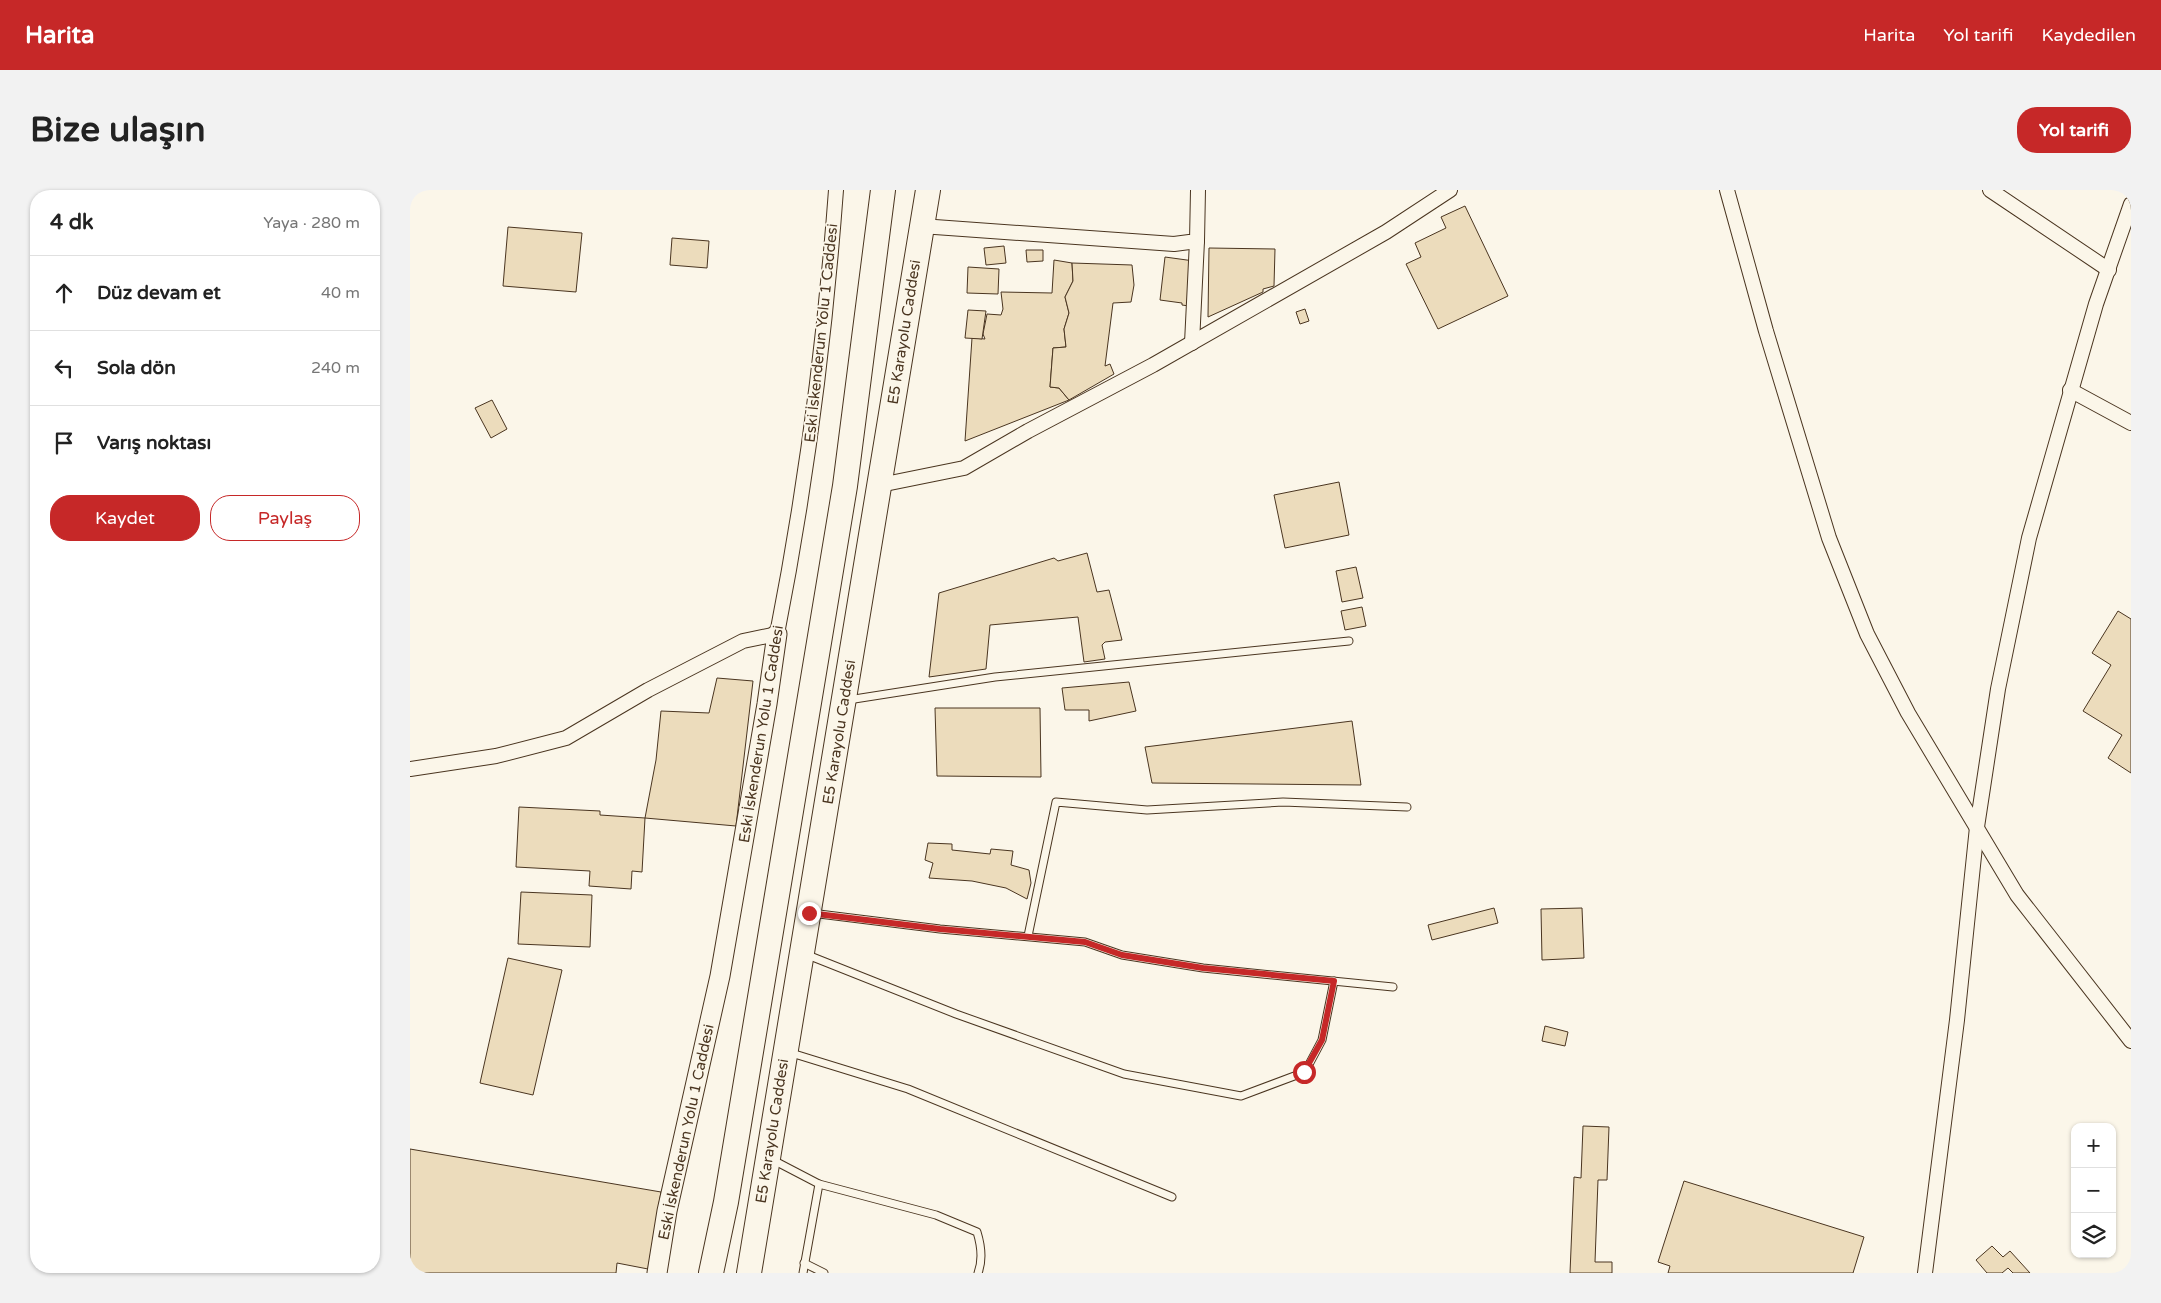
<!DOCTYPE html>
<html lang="tr">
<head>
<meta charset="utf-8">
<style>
	body { margin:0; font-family:"Varela Round",sans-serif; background:#f2f2f2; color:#222 }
	.controls { position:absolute; right:15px; bottom:15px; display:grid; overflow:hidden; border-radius:10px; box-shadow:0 1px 4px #0004 }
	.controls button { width:45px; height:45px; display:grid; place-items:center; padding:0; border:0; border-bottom:1px solid #e0e0e0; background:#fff; color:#222; font:25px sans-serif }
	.stop { position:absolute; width:15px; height:15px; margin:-11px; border:4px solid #c62828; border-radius:50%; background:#fff }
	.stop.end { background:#c62828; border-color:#fff; box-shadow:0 1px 5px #0008 }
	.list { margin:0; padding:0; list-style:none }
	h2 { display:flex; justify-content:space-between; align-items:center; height:65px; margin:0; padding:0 20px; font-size:21px }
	h2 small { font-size:16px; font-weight:400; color:#767676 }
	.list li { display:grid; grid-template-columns:32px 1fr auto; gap:15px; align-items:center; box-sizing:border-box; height:75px; padding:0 20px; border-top:1px solid #e0e0e0 }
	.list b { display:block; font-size:19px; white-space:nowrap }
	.list em { font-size:16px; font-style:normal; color:#767676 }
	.actions { display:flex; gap:10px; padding:15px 20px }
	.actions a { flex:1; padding:11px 0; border:1px solid #c62828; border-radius:20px; text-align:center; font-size:18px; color:#c62828 }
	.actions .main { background:#c62828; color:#fff }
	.icon { flex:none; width:28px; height:28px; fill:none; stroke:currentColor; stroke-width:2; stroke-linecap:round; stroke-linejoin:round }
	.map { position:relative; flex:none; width:1721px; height:1083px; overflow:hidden; border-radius:20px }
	header { display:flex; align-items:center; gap:30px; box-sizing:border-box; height:70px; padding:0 25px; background:#c62828; color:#fff }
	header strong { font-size:24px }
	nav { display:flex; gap:28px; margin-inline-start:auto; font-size:18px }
	.intro { display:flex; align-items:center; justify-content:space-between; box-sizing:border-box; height:120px; padding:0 30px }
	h1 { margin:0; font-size:35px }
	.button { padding:12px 22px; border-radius:20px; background:#c62828; color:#fff; font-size:18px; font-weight:700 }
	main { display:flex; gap:30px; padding:0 30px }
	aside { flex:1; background:#fff; border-radius:20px; box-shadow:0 1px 4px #0004 }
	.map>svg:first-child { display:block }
	.building { fill:#ecdcbc; stroke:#4a3520 }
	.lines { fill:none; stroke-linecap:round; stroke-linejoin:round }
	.lane-casing { stroke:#4a3520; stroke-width:9 }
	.street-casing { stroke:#4a3520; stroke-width:16 }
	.secondary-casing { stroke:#4a3520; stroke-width:21 }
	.highway-casing { stroke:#4a3520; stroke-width:26 }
	.lane { stroke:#fbf6e9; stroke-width:7 }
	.street { stroke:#fbf6e9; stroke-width:14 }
	.secondary { stroke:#fbf6e9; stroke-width:19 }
	.highway { stroke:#fbf6e9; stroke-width:24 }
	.route { stroke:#c62828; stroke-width:6 }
	.labels { text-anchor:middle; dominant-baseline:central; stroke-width:4; stroke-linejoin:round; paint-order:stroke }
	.street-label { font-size:15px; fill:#4a3520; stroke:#fbf6e9 }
</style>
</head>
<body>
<header>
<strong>Harita</strong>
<nav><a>Harita</a><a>Yol tarifi</a><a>Kaydedilen</a></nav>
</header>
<div class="intro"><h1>Bize ulaşın</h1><a class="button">Yol tarifi</a></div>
<main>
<aside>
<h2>4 dk<small>Yaya · 280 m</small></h2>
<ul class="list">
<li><svg class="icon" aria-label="ahead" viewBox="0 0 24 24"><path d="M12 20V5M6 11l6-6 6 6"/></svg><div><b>Düz devam et</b></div><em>40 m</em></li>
<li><svg class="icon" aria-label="left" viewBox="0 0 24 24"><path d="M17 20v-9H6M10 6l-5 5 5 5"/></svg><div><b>Sola dön</b></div><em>240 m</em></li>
<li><svg class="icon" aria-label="arrive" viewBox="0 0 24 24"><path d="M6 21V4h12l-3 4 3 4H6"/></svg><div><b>Varış noktası</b></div></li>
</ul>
<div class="actions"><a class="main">Kaydet</a><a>Paylaş</a></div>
</aside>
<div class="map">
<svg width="1721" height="1083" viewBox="0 0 1721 1083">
	<rect width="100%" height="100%" fill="#fbf6e9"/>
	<g class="building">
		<path d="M 1055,16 L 1098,106 L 1028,139 L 996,74 L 1011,67 L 1005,53 L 1036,38 L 1031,27 Z"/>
		<path d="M 98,37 L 172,43 L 166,102 L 93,96 Z"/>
		<path d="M 262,48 L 299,51 L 297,78 L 260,75 Z"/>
		<path d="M 594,56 L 596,73 L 576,75 L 574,58 Z"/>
		<path d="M 799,58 L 865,59 L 864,96 L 853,99 L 853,102 L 798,127 Z"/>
		<path d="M 616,60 L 633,60 L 633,71 L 617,72 Z"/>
		<path d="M 755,67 L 784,71 L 779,116 L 772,115 L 772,113 L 750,110 Z"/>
		<path d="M 644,70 L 662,73 L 663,91 L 655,107 L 659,123 L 654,139 L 656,157 L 643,158 L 640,197 L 649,198 L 659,210 L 555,251 L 562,148 L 575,149 L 573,144 L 577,124 L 591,125 L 593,119 L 591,102 L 642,103 Z"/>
		<path d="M 662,73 L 722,75 L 724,95 L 721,112 L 703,113 L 695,176 L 700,174 L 704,184 L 659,210 L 649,198 L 640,197 L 643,158 L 656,157 L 654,139 L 659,123 L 655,107 L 663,91 Z"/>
		<path d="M 558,77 L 589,79 L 588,104 L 557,103 Z"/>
		<path d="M 895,119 L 899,131 L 890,134 L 886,122 Z"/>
		<path d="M 558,120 L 576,121 L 572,149 L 555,148 Z"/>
		<path d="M 82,210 L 97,239 L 81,248 L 65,218 Z"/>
		<path d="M 929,292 L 939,345 L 875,358 L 864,305 Z"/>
		<path d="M 677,363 L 687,402 L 699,400 L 712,450 L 695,452 L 692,455 L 695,469 L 674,472 L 668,427 L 580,435 L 576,479 L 519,487 L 529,403 L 644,368 L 648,371 Z"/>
		<path d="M 946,377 L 953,408 L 932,412 L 926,381 Z"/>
		<path d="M 952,417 L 956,436 L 935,440 L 931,421 Z"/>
		<path d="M 1708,421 L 1721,429 L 1721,583 L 1698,568 L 1712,545 L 1673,521 L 1701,475 L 1682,463 Z"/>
		<path d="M 307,488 L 343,491 L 326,636 L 235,628 L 246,570 L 251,521 L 299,523 Z"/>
		<path d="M 719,492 L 726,521 L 679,531 L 679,520 L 655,520 L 652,498 Z"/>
		<path d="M 525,518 L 630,518 L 631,587 L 527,586 Z"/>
		<path d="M 942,531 L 951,595 L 742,593 L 735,557 Z"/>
		<path d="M 109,617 L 190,621 L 190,625 L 235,628 L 232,682 L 222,681 L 221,699 L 179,696 L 180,681 L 106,677 Z"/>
		<path d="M 518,653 L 542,654 L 542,660 L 580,664 L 581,659 L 603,661 L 601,675 L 619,680 L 621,693 L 617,709 L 596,698 L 562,691 L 519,688 L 523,673 L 515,670 Z"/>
		<path d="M 111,702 L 182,705 L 180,757 L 108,754 Z"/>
		<path d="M 1084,718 L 1088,733 L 1022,750 L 1018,735 Z"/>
		<path d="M 1172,718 L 1174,768 L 1132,770 L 1131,719 Z"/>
		<path d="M 98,768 L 152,780 L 123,905 L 70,893 Z"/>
		<path d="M 1135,836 L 1158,842 L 1155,856 L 1132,851 Z"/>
		<path d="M 1173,936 L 1199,937 L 1197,990 L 1188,990 L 1185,1072 L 1202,1072 L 1202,1083 L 1160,1083 L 1164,987 L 1171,988 Z"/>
		<path d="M 0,959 L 251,1002 L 238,1079 L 207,1073 L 206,1083 L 0,1083 Z"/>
		<path d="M 1274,991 L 1454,1047 L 1443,1083 L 1258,1083 L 1260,1076 L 1248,1072 Z"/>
		<path d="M 1582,1056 L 1593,1067 L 1600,1061 L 1620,1083 L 1603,1083 L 1598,1078 L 1592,1083 L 1577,1083 L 1566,1070 Z"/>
	</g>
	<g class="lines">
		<defs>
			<g id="lane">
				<path d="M 438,510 L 585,487 L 939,451"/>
				<path d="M 401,723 L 530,739 L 675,752 L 712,765 L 793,778 L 983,797"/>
				<path d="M 618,746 L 646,612 L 737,620 L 873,612 L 997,617"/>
				<path d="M 395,764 L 546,824 L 714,884 L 831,906 L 895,882 L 912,850 L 924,791"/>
				<path d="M 378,862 L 498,899 L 762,1007"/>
				<path d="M 361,969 L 409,994 L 393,1083"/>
				<path d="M 409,994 L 526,1025 L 567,1042 C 571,1055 573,1070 568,1083"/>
				<path d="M 394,1073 L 414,1083"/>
			</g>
			<g id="street">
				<path d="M 1317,0 L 1356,141 L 1419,348 L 1457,444 L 1498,523 L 1607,705 L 1721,851"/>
				<path d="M 1580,0 L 1699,80"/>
				<path d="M 511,36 L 764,54 L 787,51 L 788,0"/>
				<path d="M 782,153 L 787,51"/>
				<path d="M 1660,200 L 1721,233"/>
				<path d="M 470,295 L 554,278 L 618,241 L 743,175 L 976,42 L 1040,0"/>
				<path d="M 0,579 L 86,566 L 156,548 L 238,500 L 333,451 L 367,444 C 396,297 415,149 426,0"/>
				<path d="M 1515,1083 L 1547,830 L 1567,637 L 1588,499 L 1619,348 L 1686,114 L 1721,14"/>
			</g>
			<path id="secondary" d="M 247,1083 L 257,1021 L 310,786 L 357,514 L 367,444"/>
			<g id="highway">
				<path d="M 301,1083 L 316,1012 L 435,296 L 473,0"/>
				<path d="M 339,1083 L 518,0"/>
			</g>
		</defs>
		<use href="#lane" class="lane-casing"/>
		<use href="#street" class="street-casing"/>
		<use href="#secondary" class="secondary-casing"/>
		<use href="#highway" class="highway-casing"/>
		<use href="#lane" class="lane"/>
		<use href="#street" class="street"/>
		<use href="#secondary" class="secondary"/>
		<use href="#highway" class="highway"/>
	</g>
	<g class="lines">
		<path class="route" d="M 399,723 L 530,739 L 675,752 L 712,765 L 793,778 L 924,791 L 912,850 L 894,882"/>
	</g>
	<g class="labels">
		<g class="street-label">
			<text transform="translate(494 142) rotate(-81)">E5 Karayolu Caddesi</text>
			<text transform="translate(411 143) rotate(-84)">Eski İskenderun Yolu 1 Caddesi</text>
			<text transform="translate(429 542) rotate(-81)">E5 Karayolu Caddesi</text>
			<text transform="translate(351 544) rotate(-81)">Eski İskenderun Yolu 1 Caddesi</text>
			<text transform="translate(362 941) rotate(-81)">E5 Karayolu Caddesi</text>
			<text transform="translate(276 942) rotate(-78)">Eski İskenderun Yolu 1 Caddesi</text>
		</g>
	</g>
</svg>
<div class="controls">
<button>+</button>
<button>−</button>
<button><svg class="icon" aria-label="layers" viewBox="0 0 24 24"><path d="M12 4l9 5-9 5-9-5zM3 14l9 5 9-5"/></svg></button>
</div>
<div class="stop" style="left:894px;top:882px"></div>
<div class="stop end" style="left:399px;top:723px"></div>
</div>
</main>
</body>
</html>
